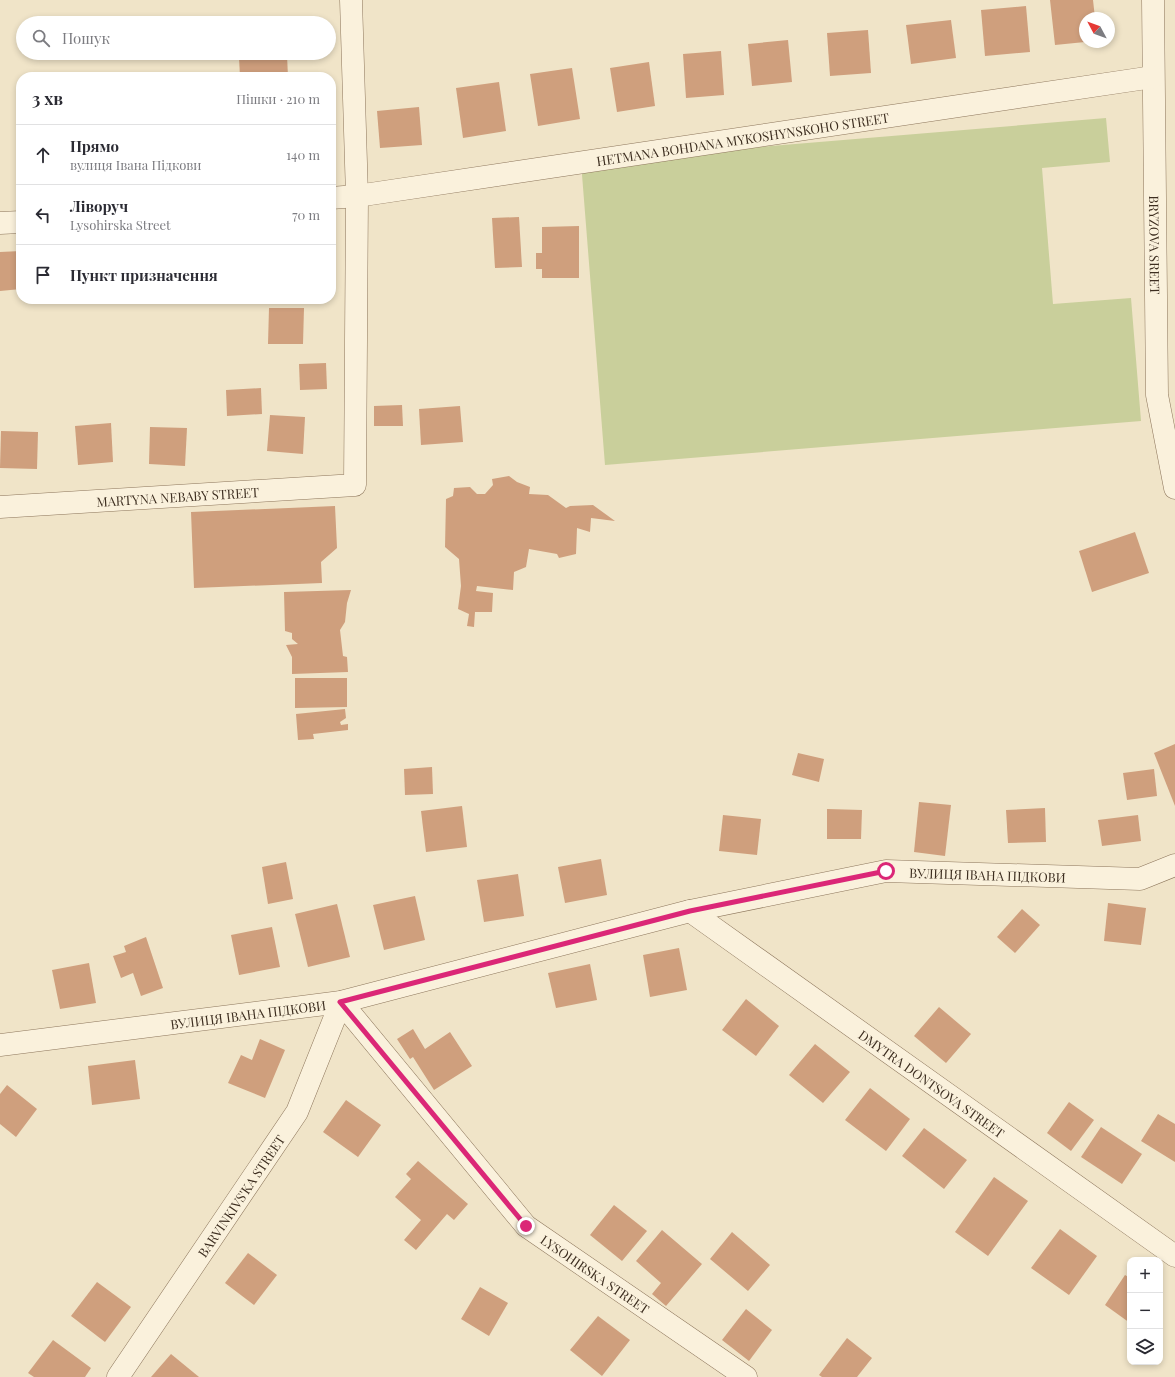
<!DOCTYPE html>
<html lang="uk">
<head>
<meta charset="utf-8">
<style>
	body { margin:0; font-family:"Playfair Display",serif; background:#f2f2f3; color:#2b2b33 }
	.controls { position:absolute; right:12px; bottom:12px; display:grid; overflow:hidden; border-radius:8px; box-shadow:0 2px 6px #0003 }
	.controls button { width:36px; height:36px; display:grid; place-items:center; padding:0; border:0; border-bottom:1px solid #e1e1e2; background:#fff; color:#2b2b33; font:20px sans-serif }
	.compass { position:absolute; left:1079px; top:12px; width:36px; height:36px; border-radius:50%; background:#fff; box-shadow:0 2px 6px #0003; rotate:311deg }
	.stop { position:absolute; width:12px; height:12px; margin:-9px; border:3px solid #db2777; border-radius:50%; background:#fff }
	.stop.end { background:#db2777; border-color:#fff; box-shadow:0 1px 4px #0008 }
	.list { margin:0; padding:0; list-style:none }
	h2 { display:flex; justify-content:space-between; align-items:center; height:52px; margin:0; padding:0 16px; font-size:17px }
	h2 small { font-size:13px; font-weight:400; color:#7c7c81 }
	.list li { display:grid; grid-template-columns:26px 1fr auto; gap:12px; align-items:center; box-sizing:border-box; height:60px; padding:0 16px; border-top:1px solid #e1e1e2 }
	.list b { display:block; font-size:15px; white-space:nowrap }
	.list p { margin:0; font-size:13px; white-space:nowrap; color:#7c7c81 }
	.list em { font-size:13px; font-style:normal; color:#7c7c81 }
	.icon { flex:none; width:22px; height:22px; fill:none; stroke:currentColor; stroke-width:2; stroke-linecap:round; stroke-linejoin:round }
	.map { position:relative; flex:none; width:1175px; height:1377px; overflow:hidden }
	.search { position:absolute; background:#fff; box-shadow:0 2px 6px #0003; left:16px; top:16px; width:320px; height:44px; display:flex; align-items:center; gap:10px; box-sizing:border-box; padding:0 14px; border-radius:22px; color:#7c7c81; font-size:15px }
	.panel { position:absolute; background:#fff; box-shadow:0 2px 6px #0003; left:16px; top:72px; width:320px; height:232px; border-radius:16px }
	.map>svg:first-child { display:block }
	.green { fill:#c9cf9b }
	.building { fill:#cf9f7d }
	.lines { fill:none; stroke-linecap:round; stroke-linejoin:round }
	.street-casing { stroke:#8d765c; stroke-width:23 }
	.street { stroke:#faf1dc; stroke-width:22 }
	.route { stroke:#db2777; stroke-width:5 }
	.labels { text-anchor:middle; dominant-baseline:central; stroke-width:3.5; stroke-linejoin:round; paint-order:stroke }
	.street-label { font-size:13px; fill:#3d2e20; stroke:#f7eed8 }
</style>
</head>
<body>
<div class="map">
<svg width="1175" height="1377" viewBox="0 0 1175 1377">
	<rect width="100%" height="100%" fill="#f0e4c8"/>
	<path class="green" d="M 1106,118 L 1110,162 L 1042,168 L 1053,304 L 1131,298 L 1141,421 L 605,465 L 581,162 Z"/>
	<g class="building">
		<path d="M 1050,0 L 1093,0 L 1095,18 L 1085,18 L 1085,42 L 1055,45 Z"/>
		<path d="M 1026,6 L 1030,52 L 985,56 L 981,10 Z"/>
		<path d="M 951,20 L 956,58 L 911,64 L 906,25 Z"/>
		<path d="M 868,30 L 871,73 L 830,76 L 827,33 Z"/>
		<path d="M 788,40 L 792,82 L 752,86 L 748,44 Z"/>
		<path d="M 721,51 L 724,95 L 686,98 L 683,54 Z"/>
		<path d="M 287,55 L 288,77 L 240,77 L 239,57 Z"/>
		<path d="M 649,62 L 655,106 L 617,112 L 610,68 Z"/>
		<path d="M 572,68 L 580,119 L 538,126 L 530,74 Z"/>
		<path d="M 499,82 L 506,131 L 463,138 L 456,88 Z"/>
		<path d="M 419,107 L 422,145 L 380,148 L 377,111 Z"/>
		<path d="M 519,217 L 522,267 L 495,268 L 492,218 Z"/>
		<path d="M 579,226 L 579,278 L 542,278 L 542,269 L 536,269 L 536,253 L 542,253 L 542,227 Z"/>
		<path d="M 21,251 L 21,289 L 0,291 L 0,252 Z"/>
		<path d="M 269,308 L 304,308 L 303,344 L 268,344 Z"/>
		<path d="M 326,363 L 327,389 L 300,390 L 299,364 Z"/>
		<path d="M 261,388 L 262,414 L 227,416 L 226,390 Z"/>
		<path d="M 402,405 L 403,426 L 374,426 L 374,406 Z"/>
		<path d="M 460,406 L 463,442 L 421,445 L 419,409 Z"/>
		<path d="M 270,415 L 305,417 L 303,454 L 267,451 Z"/>
		<path d="M 111,423 L 113,462 L 78,465 L 75,426 Z"/>
		<path d="M 150,427 L 187,428 L 185,466 L 149,464 Z"/>
		<path d="M 1,431 L 38,432 L 37,469 L 0,468 Z"/>
		<path d="M 509,476 L 517,482 L 530,487 L 529,494 L 548,495 L 566,508 L 570,506 L 593,505 L 615,521 L 591,518 L 590,532 L 577,528 L 576,554 L 559,558 L 557,554 L 529,549 L 526,567 L 514,572 L 513,590 L 477,586 L 476,591 L 493,593 L 492,612 L 475,612 L 474,627 L 467,626 L 469,614 L 458,609 L 461,586 L 459,559 L 445,547 L 446,499 L 453,496 L 454,488 L 470,487 L 477,494 L 485,494 L 493,485 L 492,479 Z"/>
		<path d="M 335,506 L 337,548 L 321,562 L 322,583 L 194,588 L 191,512 Z"/>
		<path d="M 1135,532 L 1149,573 L 1092,592 L 1079,551 Z"/>
		<path d="M 351,590 L 347,603 L 345,622 L 340,630 L 343,656 L 347,657 L 348,672 L 292,674 L 292,657 L 286,645 L 298,644 L 292,639 L 292,633 L 285,631 L 284,592 Z"/>
		<path d="M 295,678 L 347,678 L 347,707 L 295,708 Z"/>
		<path d="M 345,709 L 346,718 L 340,722 L 341,725 L 348,724 L 348,730 L 313,734 L 314,739 L 298,740 L 296,714 Z"/>
		<path d="M 1175,744 L 1175,806 L 1154,753 Z"/>
		<path d="M 798,753 L 824,759 L 819,782 L 792,775 Z"/>
		<path d="M 432,767 L 433,794 L 405,795 L 404,769 Z"/>
		<path d="M 1154,769 L 1157,796 L 1127,800 L 1123,773 Z"/>
		<path d="M 919,802 L 951,805 L 945,856 L 914,852 Z"/>
		<path d="M 462,806 L 467,847 L 426,852 L 421,811 Z"/>
		<path d="M 1045,808 L 1046,842 L 1008,843 L 1006,810 Z"/>
		<path d="M 827,809 L 862,810 L 861,839 L 827,839 Z"/>
		<path d="M 723,815 L 761,819 L 757,855 L 719,851 Z"/>
		<path d="M 1138,815 L 1141,841 L 1102,846 L 1098,820 Z"/>
		<path d="M 601,859 L 607,895 L 565,903 L 558,867 Z"/>
		<path d="M 286,862 L 293,899 L 268,904 L 262,867 Z"/>
		<path d="M 518,874 L 524,916 L 484,922 L 477,880 Z"/>
		<path d="M 415,896 L 425,940 L 384,950 L 373,905 Z"/>
		<path d="M 1108,903 L 1146,908 L 1141,945 L 1104,941 Z"/>
		<path d="M 337,904 L 350,957 L 308,967 L 295,914 Z"/>
		<path d="M 1022,909 L 1040,925 L 1015,953 L 997,937 Z"/>
		<path d="M 272,927 L 280,967 L 239,975 L 231,935 Z"/>
		<path d="M 146,937 L 163,988 L 141,996 L 133,973 L 121,978 L 113,956 L 126,952 L 124,946 Z"/>
		<path d="M 679,948 L 687,990 L 650,997 L 643,955 Z"/>
		<path d="M 89,963 L 96,1003 L 60,1009 L 52,970 Z"/>
		<path d="M 590,964 L 597,1000 L 556,1008 L 548,973 Z"/>
		<path d="M 746,999 L 779,1026 L 756,1056 L 722,1030 Z"/>
		<path d="M 939,1007 L 971,1034 L 946,1063 L 914,1036 Z"/>
		<path d="M 413,1029 L 425,1049 L 450,1032 L 472,1066 L 434,1090 L 413,1057 L 410,1059 L 397,1039 Z"/>
		<path d="M 260,1039 L 285,1050 L 265,1098 L 228,1083 L 241,1055 L 252,1060 Z"/>
		<path d="M 815,1044 L 850,1072 L 823,1103 L 789,1075 Z"/>
		<path d="M 135,1060 L 140,1099 L 92,1105 L 88,1066 Z"/>
		<path d="M 7,1085 L 37,1109 L 16,1137 L 0,1124 L 0,1094 Z"/>
		<path d="M 870,1088 L 910,1119 L 886,1151 L 845,1120 Z"/>
		<path d="M 346,1100 L 381,1125 L 358,1157 L 323,1132 Z"/>
		<path d="M 1069,1102 L 1094,1120 L 1071,1151 L 1047,1133 Z"/>
		<path d="M 1158,1114 L 1175,1124 L 1175,1162 L 1141,1141 Z"/>
		<path d="M 1101,1127 L 1142,1154 L 1122,1184 L 1081,1157 Z"/>
		<path d="M 924,1128 L 967,1160 L 944,1189 L 902,1156 Z"/>
		<path d="M 418,1161 L 468,1204 L 454,1220 L 447,1214 L 416,1250 L 404,1240 L 421,1220 L 395,1197 L 411,1179 L 406,1174 Z"/>
		<path d="M 994,1177 L 1028,1201 L 988,1256 L 955,1232 Z"/>
		<path d="M 614,1205 L 647,1231 L 622,1261 L 590,1235 Z"/>
		<path d="M 1060,1229 L 1097,1256 L 1069,1295 L 1031,1268 Z"/>
		<path d="M 662,1230 L 702,1264 L 666,1306 L 652,1294 L 661,1283 L 636,1261 Z"/>
		<path d="M 732,1232 L 770,1265 L 748,1291 L 710,1259 Z"/>
		<path d="M 248,1253 L 277,1275 L 254,1305 L 225,1283 Z"/>
		<path d="M 1125,1275 L 1130,1278 L 1130,1323 L 1105,1305 Z"/>
		<path d="M 97,1282 L 131,1307 L 105,1342 L 71,1316 Z"/>
		<path d="M 480,1287 L 508,1303 L 489,1336 L 461,1319 Z"/>
		<path d="M 746,1309 L 772,1330 L 749,1361 L 722,1340 Z"/>
		<path d="M 598,1316 L 630,1340 L 602,1376 L 570,1350 Z"/>
		<path d="M 847,1338 L 872,1358 L 857,1377 L 822,1377 L 819,1375 Z"/>
		<path d="M 53,1340 L 91,1368 L 85,1377 L 34,1377 L 28,1373 Z"/>
		<path d="M 171,1354 L 199,1377 L 151,1377 Z"/>
	</g>
	<g class="lines">
		<defs>
			<g id="street">
				<path id="s1" d="M 1153,0 L 1157,395 L 1175,488"/>
				<path id="s2" d="M 331,198 L 357,196 L 1153,77"/>
				<path d="M 0,223 L 21,222"/>
				<path id="s3" d="M 0,507 L 355,485 L 357,196 L 351,0"/>
				<path id="s4" d="M 690,911 L 1175,1256"/>
				<path id="s5" d="M 0,1045 L 341,1002 L 690,911 L 886,871 L 1140,879 L 1175,865"/>
				<path id="s6" d="M 118,1377 L 297,1112 L 341,1002 L 526,1226 L 746,1377"/>
			</g>
		</defs>
		<use href="#street" class="street-casing"/>
		<use href="#street" class="street"/>
	</g>
	<g class="lines">
		<path class="route" d="M 526,1226 L 340,1002 L 690,911 L 886,871"/>
	</g>
	<g class="labels">
		<g class="street-label">
			<text stroke="none"><textPath href="#s2" startOffset="416">HETMANA BOHDANA MYKOSHYNSKOHO STREET</textPath></text>
			<text stroke="none"><textPath href="#s1" startOffset="245">BRYZOVA SREET</textPath></text>
			<text stroke="none"><textPath href="#s3" startOffset="178">MARTYNA NEBABY STREET</textPath></text>
			<text stroke="none"><textPath href="#s5" startOffset="1006">ВУЛИЦЯ ІВАНА ПІДКОВИ</textPath></text>
			<text stroke="none"><textPath href="#s5" startOffset="250">ВУЛИЦЯ ІВАНА ПІДКОВИ</textPath></text>
			<text stroke="none"><textPath href="#s4" startOffset="297">DMYTRA DONTSOVA STREET</textPath></text>
			<text stroke="none"><textPath href="#s6" startOffset="219">BARVINKIVS'KA STREET</textPath></text>
			<text stroke="none"><textPath href="#s6" startOffset="813">LYSOHIRSKA STREET</textPath></text>
		</g>
	</g>
</svg>
<div class="controls">
<button>+</button>
<button>−</button>
<button><svg class="icon" aria-label="layers" viewBox="0 0 24 24"><path d="M12 4l9 5-9 5-9-5zM3 14l9 5 9-5"/></svg></button>
</div>
<svg class="compass" viewBox="-18 -18 36 36"><path d="M0-13l5 13h-10z" fill="#e53935"/><path d="M0 13l5-13h-10z" fill="#7c7c81"/></svg>
<div class="stop" style="left:886px;top:871px"></div>
<div class="stop end" style="left:526px;top:1226px"></div>
<div class="search"><svg class="icon" aria-label="search" viewBox="0 0 24 24"><circle cx="10" cy="10" r="6"/><path d="M15 15l6 6"/></svg>Пошук</div>
<section class="panel">
<h2>3 хв<small>Пішки · 210 m</small></h2>
<ul class="list">
<li><svg class="icon" aria-label="ahead" viewBox="0 0 24 24"><path d="M12 20V5M6 11l6-6 6 6"/></svg><div><b>Прямо</b><p>вулиця Івана Підкови</p></div><em>140 m</em></li>
<li><svg class="icon" aria-label="left" viewBox="0 0 24 24"><path d="M17 20v-9H6M10 6l-5 5 5 5"/></svg><div><b>Ліворуч</b><p>Lysohirska Street</p></div><em>70 m</em></li>
<li><svg class="icon" aria-label="arrive" viewBox="0 0 24 24"><path d="M6 21V4h12l-3 4 3 4H6"/></svg><div><b>Пункт призначення</b></div></li>
</ul>
</section>
</div>
</body>
</html>
